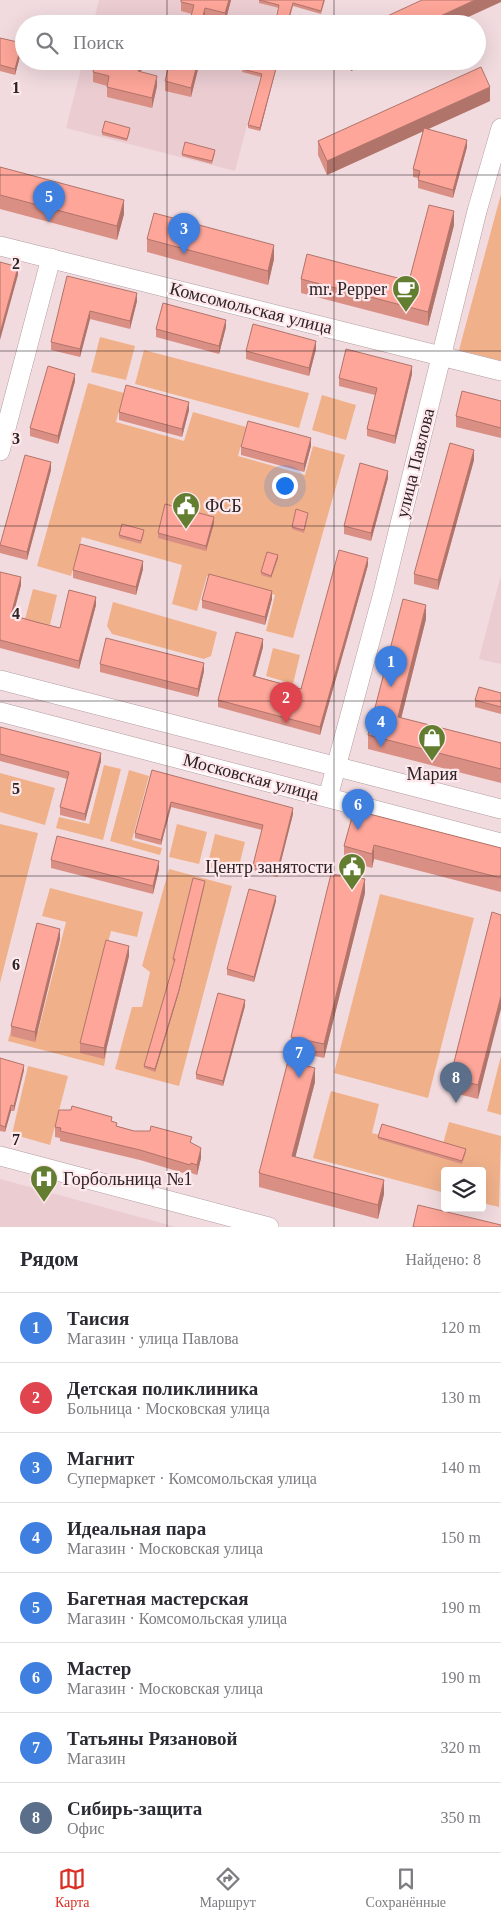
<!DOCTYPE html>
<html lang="ru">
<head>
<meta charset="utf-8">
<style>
	body { margin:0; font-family:"Times New Roman",serif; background:#f7f7f7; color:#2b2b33 }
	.controls { position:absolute; right:15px; bottom:15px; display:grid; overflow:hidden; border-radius:5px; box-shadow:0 5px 20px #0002 }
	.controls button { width:45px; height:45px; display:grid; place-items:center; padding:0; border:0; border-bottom:1px solid #e1e1e2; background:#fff; color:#2b2b33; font:25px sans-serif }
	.you { position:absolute; left:284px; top:485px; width:18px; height:18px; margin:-12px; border:4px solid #fff; border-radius:50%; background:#1a73e8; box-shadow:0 0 0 8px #1a73e833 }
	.badge { display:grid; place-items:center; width:32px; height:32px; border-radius:50%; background:#d93025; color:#fff; font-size:16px; font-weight:700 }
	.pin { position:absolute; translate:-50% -41px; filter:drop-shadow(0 1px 2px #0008) }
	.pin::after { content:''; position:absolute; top:26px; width:18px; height:15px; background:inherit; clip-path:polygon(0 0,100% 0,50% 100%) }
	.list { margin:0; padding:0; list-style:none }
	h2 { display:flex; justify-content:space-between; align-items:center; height:65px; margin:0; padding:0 20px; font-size:21px }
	h2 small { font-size:16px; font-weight:400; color:#7c7c81 }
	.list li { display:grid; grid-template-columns:32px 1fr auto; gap:15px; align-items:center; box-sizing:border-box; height:70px; padding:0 20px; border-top:1px solid #e1e1e2 }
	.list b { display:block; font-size:19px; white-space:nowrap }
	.list p { margin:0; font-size:16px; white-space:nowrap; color:#7c7c81 }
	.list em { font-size:16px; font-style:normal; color:#7c7c81 }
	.icon { flex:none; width:28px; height:28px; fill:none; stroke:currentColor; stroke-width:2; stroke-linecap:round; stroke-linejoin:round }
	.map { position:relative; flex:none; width:501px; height:1227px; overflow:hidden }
	.search { position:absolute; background:#fff; box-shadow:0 5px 20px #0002; left:15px; right:15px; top:15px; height:55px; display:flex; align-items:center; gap:12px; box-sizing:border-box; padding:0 18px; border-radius:28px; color:#7c7c81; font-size:19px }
	.sheet { height:625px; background:#fff }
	nav { display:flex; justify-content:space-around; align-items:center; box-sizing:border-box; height:70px; border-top:1px solid #e1e1e2; background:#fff; font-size:14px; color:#7c7c81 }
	nav a { display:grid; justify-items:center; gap:2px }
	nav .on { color:#d93025 }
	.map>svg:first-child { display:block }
	.built { fill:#eaccd1 }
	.green { fill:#f0b18a }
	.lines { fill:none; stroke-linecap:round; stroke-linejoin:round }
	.secondary-casing { stroke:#b19ca0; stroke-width:20 }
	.secondary { stroke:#fff; stroke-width:19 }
	.wall { fill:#da8f84 }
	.shaded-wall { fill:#b1746b }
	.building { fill:#fda699; stroke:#b1746b }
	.grid { fill:none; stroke:#2b2325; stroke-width:1; stroke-opacity:0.55 }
	.labels { text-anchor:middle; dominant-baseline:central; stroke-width:4.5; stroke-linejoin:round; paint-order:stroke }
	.poi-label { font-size:18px; fill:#2b2325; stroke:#ffe8ec; text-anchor:end }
	.street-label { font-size:18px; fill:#2b2325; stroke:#ffe8ec }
	.grid-label { font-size:16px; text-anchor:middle; font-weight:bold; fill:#2b2325; stroke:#ffe8ec; stroke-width:4.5; stroke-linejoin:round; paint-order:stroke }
</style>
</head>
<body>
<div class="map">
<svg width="501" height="1227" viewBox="0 0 501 1227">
	<rect width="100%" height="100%" fill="#f1dbdf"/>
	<g class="built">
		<path d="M 99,0 L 279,0 L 273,24 L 93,24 Z"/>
		<path d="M 83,61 L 264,61 L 235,171 L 66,128 Z"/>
		<path d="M 501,575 L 501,664 L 479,659 Z"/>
		<path d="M 0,1179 L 176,1227 L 0,1227 Z"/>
	</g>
	<g class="green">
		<path d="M 501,194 L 501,361 L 459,350 Z"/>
		<path d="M 100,337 L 135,346 L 126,380 L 91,372 Z"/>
		<path d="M 144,350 L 309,393 L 299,428 L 135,384 Z"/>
		<path d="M 88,383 L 124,393 L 116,422 L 184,441 L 193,412 L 246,427 L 238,456 L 305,475 L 313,446 L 345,455 L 293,638 L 266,631 L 275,595 L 207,576 L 197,611 L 172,604 L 182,565 L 82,537 L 71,576 L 37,566 Z"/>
		<path d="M 322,395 L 356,405 L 346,440 L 312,430 Z"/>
		<path d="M 33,589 L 57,595 L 50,625 L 25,619 Z"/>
		<path d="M 113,602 L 217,632 L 211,656 L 204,659 L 112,634 L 107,626 Z"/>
		<path d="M 273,648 L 300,655 L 293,684 L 266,676 Z"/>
		<path d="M 104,765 L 121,769 L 103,840 L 56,828 L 59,817 L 89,824 Z"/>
		<path d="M 129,770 L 149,776 L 132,840 L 162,848 L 160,855 L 110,841 Z"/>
		<path d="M 0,773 L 55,788 L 45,825 L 0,812 Z"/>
		<path d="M 0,824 L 38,833 L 0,983 Z"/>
		<path d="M 177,824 L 207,832 L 199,864 L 169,857 Z"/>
		<path d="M 215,834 L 245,842 L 237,874 L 207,867 Z"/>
		<path d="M 169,869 L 232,886 L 179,1086 L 115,1069 L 132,1007 L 142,1007 L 150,972 L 142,966 Z"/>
		<path d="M 50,888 L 143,912 L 137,937 L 111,931 L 83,1043 L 107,1050 L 104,1066 L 8,1041 L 12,1026 L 38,1032 L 66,922 L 42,916 Z"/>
		<path d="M 380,894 L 474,918 L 428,1098 L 334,1073 Z"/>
		<path d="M 501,1056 L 501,1115 L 487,1111 Z"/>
		<path d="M 28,1066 L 68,1076 L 50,1145 L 12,1134 Z"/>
		<path d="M 331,1091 L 379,1104 L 372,1133 L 441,1151 L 449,1122 L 501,1136 L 499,1207 L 482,1203 L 482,1171 L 445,1171 L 445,1193 L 313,1158 Z"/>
	</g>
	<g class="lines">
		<defs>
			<g id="secondary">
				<path d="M 0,246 L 501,371"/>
				<path d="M 0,451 L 51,258"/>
				<path d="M 0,680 L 501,809"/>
				<path d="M 0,712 L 501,843"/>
				<path d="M 328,797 L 383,593 L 477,211 L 501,128"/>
				<path d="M 0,1156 L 269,1227"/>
			</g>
		</defs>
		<use href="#secondary" class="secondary-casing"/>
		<use href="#secondary" class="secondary"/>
	</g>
	<g class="wall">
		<path d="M 231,0 L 225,23 L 181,11 L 181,2 Z"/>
		<path d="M 259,0 L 325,0 L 321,14 L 293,6 L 288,24 L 275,24 L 279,8 L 259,3 Z"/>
		<path d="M 0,38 L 22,49 L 15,75 L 0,71 Z"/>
		<path d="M 144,61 L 141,72 L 157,86 L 152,108 L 107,97 L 107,86 L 93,82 L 93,72 L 128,66 Z"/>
		<path d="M 149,61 L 214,61 L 213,66 L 200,62 L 191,97 L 165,91 L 165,81 L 168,66 Z"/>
		<path d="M 244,61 L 278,61 L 260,131 L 248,128 L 248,125 L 261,77 L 242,72 Z"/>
		<path d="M 346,61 L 372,61 L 351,71 Z"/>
		<path d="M 490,101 L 428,129 L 467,147 L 453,198 L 418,188 L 418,178 L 413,177 L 413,169 L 423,131 L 327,175 L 318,155 L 318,141 Z"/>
		<path d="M 130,131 L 127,141 L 102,135 L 102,132 Z"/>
		<path d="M 215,153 L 212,164 L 182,156 L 182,154 Z"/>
		<path d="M 0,167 L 124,214 L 117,240 L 0,209 Z"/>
		<path d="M 454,225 L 428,326 L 301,293 L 301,279 L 409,281 Z"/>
		<path d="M 147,239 L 274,259 L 268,285 L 147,252 Z"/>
		<path d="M 67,276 L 137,301 L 130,329 L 90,319 L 80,357 L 51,350 L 51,342 Z"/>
		<path d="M 226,327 L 219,354 L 156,337 L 156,329 Z"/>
		<path d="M 316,349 L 309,376 L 246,359 L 246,351 Z"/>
		<path d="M 412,374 L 395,444 L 367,436 L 367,429 L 375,395 L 339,386 L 339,378 Z"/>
		<path d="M 75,381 L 58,444 L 30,436 L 30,428 Z"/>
		<path d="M 501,401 L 501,438 L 456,427 L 456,416 Z"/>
		<path d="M 189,410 L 182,437 L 119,420 L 119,412 Z"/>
		<path d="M 311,446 L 304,472 L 241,455 L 241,447 Z"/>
		<path d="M 474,460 L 438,590 L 414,584 L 414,574 Z"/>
		<path d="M 51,470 L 27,560 L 0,553 L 0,545 Z"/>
		<path d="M 388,478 L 371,541 L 344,534 L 344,526 Z"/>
		<path d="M 308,516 L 304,533 L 292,529 L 292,527 Z"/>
		<path d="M 214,523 L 206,551 L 158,538 L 158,533 Z"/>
		<path d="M 144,533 L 141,544 L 119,538 L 119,535 Z"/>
		<path d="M 278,558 L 271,578 L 261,575 L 261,572 Z"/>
		<path d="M 368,565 L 320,735 L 218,707 L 218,700 L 263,647 L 255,676 L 301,689 Z"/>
		<path d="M 143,569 L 136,595 L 73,578 L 73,570 Z"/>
		<path d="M 0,572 L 21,585 L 13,615 L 60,628 L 96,605 L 79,669 L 0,648 Z"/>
		<path d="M 272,599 L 265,625 L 202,608 L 202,600 Z"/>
		<path d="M 426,619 L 401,718 L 501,743 L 501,783 L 368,749 L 368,735 Z"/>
		<path d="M 100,664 L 204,671 L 198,697 L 100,672 Z"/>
		<path d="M 501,693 L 501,714 L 475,707 L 475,700 Z"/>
		<path d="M 0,727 L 101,761 L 85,821 L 60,815 L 60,807 L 67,779 L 0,761 Z"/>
		<path d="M 152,770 L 293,814 L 277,877 L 253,870 L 253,865 L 262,830 L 171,807 L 161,845 L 135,838 L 135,833 Z"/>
		<path d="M 354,810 L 501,848 L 501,892 L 374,859 L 372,868 L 344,860 L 344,846 Z"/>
		<path d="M 51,860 L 159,869 L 153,894 L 51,868 Z"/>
		<path d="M 205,884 L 179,992 L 155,1072 L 144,1068 L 144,1066 L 175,962 L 173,961 L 173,959 Z"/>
		<path d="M 365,893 L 324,1058 L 291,1051 L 291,1037 Z"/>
		<path d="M 276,901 L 254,982 L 227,975 L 227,969 Z"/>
		<path d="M 492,912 L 478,1099 L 450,1092 L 450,1078 Z"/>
		<path d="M 60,939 L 35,1042 L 11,1036 L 11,1026 Z"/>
		<path d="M 129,956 L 104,1059 L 80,1053 L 80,1043 Z"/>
		<path d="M 245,1006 L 223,1086 L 196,1079 L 196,1074 Z"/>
		<path d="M 0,1058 L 24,1070 L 14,1111 L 11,1111 L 5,1132 L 0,1131 Z"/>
		<path d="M 315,1082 L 295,1157 L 384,1194 L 378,1219 L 259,1187 L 259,1173 Z"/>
		<path d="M 112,1122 L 117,1126 L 134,1131 L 192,1143 L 201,1158 L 197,1175 L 191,1173 L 190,1175 L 140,1160 L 60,1141 L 60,1138 L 55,1137 L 55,1127 Z"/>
		<path d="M 378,1137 L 466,1152 L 462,1164 L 378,1139 Z"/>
	</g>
	<g class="shaded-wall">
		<path d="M 229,0 L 231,0 L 225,23 L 225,13 Z"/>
		<path d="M 475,0 L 501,0 L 501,2 L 453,24 L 423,24 Z"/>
		<path d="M 205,8 L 205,18 L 204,24 L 201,24 Z"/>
		<path d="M 22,43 L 22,49 L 15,75 L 15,69 Z"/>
		<path d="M 141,61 L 144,61 L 138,81 L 138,71 Z"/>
		<path d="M 198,61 L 200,61 L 191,97 L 191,88 Z"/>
		<path d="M 278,61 L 260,131 L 260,128 Z"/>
		<path d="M 351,61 L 372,61 L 351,71 Z"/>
		<path d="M 157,76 L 157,86 L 152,108 L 152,98 Z"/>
		<path d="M 490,87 L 490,101 L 327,175 L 327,161 Z"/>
		<path d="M 467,140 L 467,147 L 453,198 L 453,190 Z"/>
		<path d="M 124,200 L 124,214 L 117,240 L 117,226 Z"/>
		<path d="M 454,211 L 454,225 L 428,326 L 428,312 Z"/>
		<path d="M 274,245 L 274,259 L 268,285 L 268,271 Z"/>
		<path d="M 18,267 L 18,275 L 0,340 L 0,333 Z"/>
		<path d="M 137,293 L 137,301 L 130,329 L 130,321 Z"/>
		<path d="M 90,311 L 90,319 L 80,357 L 80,349 Z"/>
		<path d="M 226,320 L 226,327 L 219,354 L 219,346 Z"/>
		<path d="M 316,341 L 316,349 L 309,376 L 309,368 Z"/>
		<path d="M 412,366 L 412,374 L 395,444 L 395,436 Z"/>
		<path d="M 75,374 L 75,381 L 58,444 L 58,436 Z"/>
		<path d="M 189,402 L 189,410 L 182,437 L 182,429 Z"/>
		<path d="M 311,438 L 311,446 L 304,472 L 304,464 Z"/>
		<path d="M 474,450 L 474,460 L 438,590 L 438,580 Z"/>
		<path d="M 51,462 L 51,470 L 27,560 L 27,552 Z"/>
		<path d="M 388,471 L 388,478 L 371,541 L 371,533 Z"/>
		<path d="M 214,517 L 214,523 L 206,551 L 206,546 Z"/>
		<path d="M 278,555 L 278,558 L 271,578 L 271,576 Z"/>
		<path d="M 368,558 L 368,565 L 320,735 L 320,727 Z"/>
		<path d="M 143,561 L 143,569 L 136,595 L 136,587 Z"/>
		<path d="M 21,577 L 21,585 L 11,623 L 11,615 Z"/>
		<path d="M 272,591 L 272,599 L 265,625 L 265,617 Z"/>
		<path d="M 96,597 L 96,605 L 79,669 L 79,661 Z"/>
		<path d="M 426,605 L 426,619 L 398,731 L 398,717 Z"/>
		<path d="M 263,639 L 263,647 L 253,684 L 253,676 Z"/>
		<path d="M 204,663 L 204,671 L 198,697 L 198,689 Z"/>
		<path d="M 101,753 L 101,761 L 85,821 L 85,814 Z"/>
		<path d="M 171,802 L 171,807 L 161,845 L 161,840 Z"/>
		<path d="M 293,808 L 293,814 L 277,877 L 277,872 Z"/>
		<path d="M 374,845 L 374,859 L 372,868 L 372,854 Z"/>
		<path d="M 159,861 L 159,869 L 153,894 L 153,886 Z"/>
		<path d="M 365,879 L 365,893 L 324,1058 L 324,1044 Z"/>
		<path d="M 205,881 L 179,992 L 155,1072 L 155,1069 Z"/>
		<path d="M 276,896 L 276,901 L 254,982 L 254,977 Z"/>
		<path d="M 60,929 L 60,939 L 35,1042 L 35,1032 Z"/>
		<path d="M 129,946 L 129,956 L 104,1059 L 104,1048 Z"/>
		<path d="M 501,996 L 501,1009 L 478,1099 L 478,1085 Z"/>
		<path d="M 245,1000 L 245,1006 L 223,1086 L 223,1081 Z"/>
		<path d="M 24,1065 L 24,1070 L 14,1111 L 14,1106 Z"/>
		<path d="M 315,1068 L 315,1082 L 292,1170 L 292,1156 Z"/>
		<path d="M 11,1105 L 11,1111 L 5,1132 L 5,1127 Z"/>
		<path d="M 201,1148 L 201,1158 L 197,1175 L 197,1165 Z"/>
		<path d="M 384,1180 L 384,1194 L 378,1219 L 378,1205 Z"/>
	</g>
	<g class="building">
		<path d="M 181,0 L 229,0 L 225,13 L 205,8 L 201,24 L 189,24 L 194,5 L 181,2 Z"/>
		<path d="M 259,0 L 324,0 L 321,11 L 293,3 L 287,24 L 275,24 L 279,5 Z"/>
		<path d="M 422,0 L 475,0 L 423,24 L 370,24 Z"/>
		<path d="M 148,16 L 179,24 L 146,24 Z"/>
		<path d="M 0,38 L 22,43 L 15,69 L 0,65 Z"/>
		<path d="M 96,61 L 109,61 L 128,66 L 129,61 L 141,61 L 138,71 L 157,76 L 152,98 L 107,87 L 109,76 L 93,72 Z"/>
		<path d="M 170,61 L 198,61 L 191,88 L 165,81 Z"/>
		<path d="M 244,61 L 278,61 L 260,128 L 248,125 L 262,74 L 242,69 Z"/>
		<path d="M 481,67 L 490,87 L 327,161 L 318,141 Z"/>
		<path d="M 105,121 L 130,128 L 127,139 L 102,132 Z"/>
		<path d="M 424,128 L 467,140 L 453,190 L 418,180 L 420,171 L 413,169 Z"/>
		<path d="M 185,142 L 215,150 L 212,161 L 182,154 Z"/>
		<path d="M 0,167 L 124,200 L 117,226 L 0,195 Z"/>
		<path d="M 429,205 L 454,211 L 428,312 L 301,279 L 307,254 L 409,281 Z"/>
		<path d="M 154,213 L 274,245 L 268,271 L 147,239 Z"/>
		<path d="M 0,262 L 18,267 L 0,333 Z"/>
		<path d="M 67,276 L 137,293 L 130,321 L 90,311 L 80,349 L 51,342 Z"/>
		<path d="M 163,303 L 226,320 L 219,346 L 156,329 Z"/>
		<path d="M 253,324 L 316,341 L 309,368 L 246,351 Z"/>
		<path d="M 346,349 L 412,366 L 395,436 L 367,429 L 377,388 L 339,378 Z"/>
		<path d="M 48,366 L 75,374 L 58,436 L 30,428 Z"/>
		<path d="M 126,385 L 189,402 L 182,429 L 119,412 Z"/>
		<path d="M 462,391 L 501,401 L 501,428 L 456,416 Z"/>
		<path d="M 248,421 L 311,438 L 304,464 L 241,447 Z"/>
		<path d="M 450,443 L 474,450 L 438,580 L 414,574 Z"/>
		<path d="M 25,455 L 51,462 L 27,552 L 0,545 Z"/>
		<path d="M 360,463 L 388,471 L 371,533 L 344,526 Z"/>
		<path d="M 165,504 L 214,517 L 206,546 L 158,533 Z"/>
		<path d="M 296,509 L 308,513 L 304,530 L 292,527 Z"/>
		<path d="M 122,524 L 144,530 L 141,541 L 119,535 Z"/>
		<path d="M 80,544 L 143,561 L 136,587 L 73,570 Z"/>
		<path d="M 339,550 L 368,558 L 320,727 L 218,700 L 236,632 L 263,639 L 253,676 L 301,689 Z"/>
		<path d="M 267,552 L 278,555 L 271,576 L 261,572 Z"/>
		<path d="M 0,572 L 21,577 L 11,615 L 36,622 L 60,628 L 69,590 L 96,597 L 79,661 L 0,640 Z"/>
		<path d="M 209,574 L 272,591 L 265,617 L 202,600 Z"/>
		<path d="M 403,599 L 426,605 L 398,717 L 501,743 L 501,769 L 368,735 Z"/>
		<path d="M 106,638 L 204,663 L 198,689 L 100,664 Z"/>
		<path d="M 479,687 L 501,693 L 501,707 L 475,700 Z"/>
		<path d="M 0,727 L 101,753 L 85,814 L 60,807 L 69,772 L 0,754 Z"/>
		<path d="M 152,770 L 293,808 L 277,872 L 253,865 L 263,825 L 171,802 L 161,840 L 135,833 Z"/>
		<path d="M 354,810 L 501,848 L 501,878 L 374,845 L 372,854 L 344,846 Z"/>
		<path d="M 57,836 L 159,861 L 153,886 L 51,860 Z"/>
		<path d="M 331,874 L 365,879 L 324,1044 L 291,1037 Z"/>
		<path d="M 193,878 L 205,881 L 179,990 L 155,1069 L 144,1066 L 175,959 L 173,959 Z"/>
		<path d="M 249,889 L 276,896 L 254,977 L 227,969 Z"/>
		<path d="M 492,912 L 501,915 L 501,996 L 478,1085 L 450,1078 Z"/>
		<path d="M 37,923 L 60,929 L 35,1032 L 11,1026 Z"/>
		<path d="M 106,940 L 129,946 L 104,1048 L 80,1043 Z"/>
		<path d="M 218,993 L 245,1000 L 223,1081 L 196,1074 Z"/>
		<path d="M 0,1058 L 24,1065 L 14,1106 L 11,1105 L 5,1127 L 0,1125 Z"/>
		<path d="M 288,1061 L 315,1068 L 292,1156 L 384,1180 L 378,1205 L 259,1173 Z"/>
		<path d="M 72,1106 L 112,1117 L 111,1121 L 117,1123 L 116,1126 L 134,1131 L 150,1131 L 151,1126 L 192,1137 L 190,1142 L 201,1148 L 197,1165 L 191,1163 L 190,1165 L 140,1150 L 60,1131 L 61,1128 L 55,1127 L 59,1110 L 71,1110 Z"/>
		<path d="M 382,1124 L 466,1149 L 462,1161 L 378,1137 Z"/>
		<path d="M 418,1205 L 501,1225 L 501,1227 L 413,1227 Z"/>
	</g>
	<path class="grid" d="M 167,0 L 167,24M 334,0 L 334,24M 167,61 L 167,1227M 334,61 L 334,1227M 0,175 L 501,175M 0,351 L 501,351M 0,526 L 501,526M 0,701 L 501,701M 0,876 L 501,876M 0,1052 L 501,1052"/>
	<defs>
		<symbol id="cafe-pin" viewBox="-11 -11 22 30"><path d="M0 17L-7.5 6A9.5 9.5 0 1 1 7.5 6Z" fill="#637e31" stroke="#ffe8ec"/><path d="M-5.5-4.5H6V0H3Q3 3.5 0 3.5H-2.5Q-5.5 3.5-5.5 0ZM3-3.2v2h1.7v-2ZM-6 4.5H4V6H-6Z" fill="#fff"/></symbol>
		<symbol id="civic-pin" viewBox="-11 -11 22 30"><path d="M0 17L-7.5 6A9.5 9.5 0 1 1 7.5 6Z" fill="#637e31" stroke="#ffe8ec"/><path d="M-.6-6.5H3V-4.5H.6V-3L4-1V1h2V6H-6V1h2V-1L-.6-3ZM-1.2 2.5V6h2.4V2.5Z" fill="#fff"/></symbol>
		<symbol id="shop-pin" viewBox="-11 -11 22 30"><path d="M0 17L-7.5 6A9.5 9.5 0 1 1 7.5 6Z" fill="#637e31" stroke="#ffe8ec"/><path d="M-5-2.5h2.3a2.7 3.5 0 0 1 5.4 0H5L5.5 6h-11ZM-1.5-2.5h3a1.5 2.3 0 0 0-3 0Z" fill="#fff"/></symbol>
		<symbol id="hospital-pin" viewBox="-11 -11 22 30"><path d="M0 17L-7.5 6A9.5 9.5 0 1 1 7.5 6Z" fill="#637e31" stroke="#ffe8ec"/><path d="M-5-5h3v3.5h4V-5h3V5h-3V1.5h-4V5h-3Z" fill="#fff"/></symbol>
	</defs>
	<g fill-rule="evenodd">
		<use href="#cafe-pin" x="390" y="273" width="32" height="43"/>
		<use href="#civic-pin" x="170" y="490" width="32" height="43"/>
		<use href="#shop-pin" x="416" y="722" width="32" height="43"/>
		<use href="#civic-pin" x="336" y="851" width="32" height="43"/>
		<use href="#hospital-pin" x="28" y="1163" width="32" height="43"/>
	</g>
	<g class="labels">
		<g class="poi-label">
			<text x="387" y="289">mr. Pepper</text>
			<text x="205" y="506" text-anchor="start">ФСБ</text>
			<text x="432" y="774" text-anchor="middle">Мария</text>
			<text x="333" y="867">Центр занятости</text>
			<text x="63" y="1179" text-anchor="start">Горбольница №1</text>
		</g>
		<g class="street-label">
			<text transform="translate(251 308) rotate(14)">Комсомольская улица</text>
			<text transform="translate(415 463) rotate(-76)">улица Павлова</text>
			<text transform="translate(251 777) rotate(15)">Московская улица</text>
		</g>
	</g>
	<g class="grid-label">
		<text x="16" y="93">1</text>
		<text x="16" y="269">2</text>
		<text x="16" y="444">3</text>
		<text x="16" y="619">4</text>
		<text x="16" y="794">5</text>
		<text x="16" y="970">6</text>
		<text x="16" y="1145">7</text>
	</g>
</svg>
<div class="controls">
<button><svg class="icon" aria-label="layers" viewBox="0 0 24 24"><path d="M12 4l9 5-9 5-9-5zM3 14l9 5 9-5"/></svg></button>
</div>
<div class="you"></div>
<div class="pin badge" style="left:391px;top:687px;background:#3f7fe0">1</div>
<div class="pin badge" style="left:286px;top:723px;background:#e0444e">2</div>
<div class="pin badge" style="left:184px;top:254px;background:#3f7fe0">3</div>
<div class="pin badge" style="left:381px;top:747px;background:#3f7fe0">4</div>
<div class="pin badge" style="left:49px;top:222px;background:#3f7fe0">5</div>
<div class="pin badge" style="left:358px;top:830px;background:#3f7fe0">6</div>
<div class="pin badge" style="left:299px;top:1078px;background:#3f7fe0">7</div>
<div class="pin badge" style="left:456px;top:1103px;background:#5c6f8a">8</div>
<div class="search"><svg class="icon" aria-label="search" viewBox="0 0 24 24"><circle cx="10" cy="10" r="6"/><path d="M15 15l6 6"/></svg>Поиск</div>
</div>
<section class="sheet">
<h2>Рядом<small>Найдено: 8</small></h2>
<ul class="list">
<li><span class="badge" style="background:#3f7fe0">1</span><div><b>Таисия</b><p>Магазин · улица Павлова</p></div><em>120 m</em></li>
<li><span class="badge" style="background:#e0444e">2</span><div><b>Детская поликлиника</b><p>Больница · Московская улица</p></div><em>130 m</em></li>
<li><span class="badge" style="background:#3f7fe0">3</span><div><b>Магнит</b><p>Супермаркет · Комсомольская улица</p></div><em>140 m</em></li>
<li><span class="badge" style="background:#3f7fe0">4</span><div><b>Идеальная пара</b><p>Магазин · Московская улица</p></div><em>150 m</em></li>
<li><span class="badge" style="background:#3f7fe0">5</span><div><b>Багетная мастерская</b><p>Магазин · Комсомольская улица</p></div><em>190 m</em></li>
<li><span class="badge" style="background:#3f7fe0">6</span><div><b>Мастер</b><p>Магазин · Московская улица</p></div><em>190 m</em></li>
<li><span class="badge" style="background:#3f7fe0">7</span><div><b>Татьяны Рязановой</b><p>Магазин</p></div><em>320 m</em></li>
<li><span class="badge" style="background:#5c6f8a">8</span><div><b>Сибирь-защита</b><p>Офис</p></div><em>350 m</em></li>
</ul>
</section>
<nav>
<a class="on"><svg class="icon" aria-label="map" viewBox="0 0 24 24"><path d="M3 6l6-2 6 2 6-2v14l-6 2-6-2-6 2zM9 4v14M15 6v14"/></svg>Карта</a>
<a><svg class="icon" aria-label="directions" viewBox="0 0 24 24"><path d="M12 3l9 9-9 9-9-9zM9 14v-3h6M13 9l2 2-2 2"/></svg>Маршрут</a>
<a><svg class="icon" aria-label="saved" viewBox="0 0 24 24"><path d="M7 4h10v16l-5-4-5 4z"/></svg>Сохранённые</a>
</nav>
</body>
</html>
